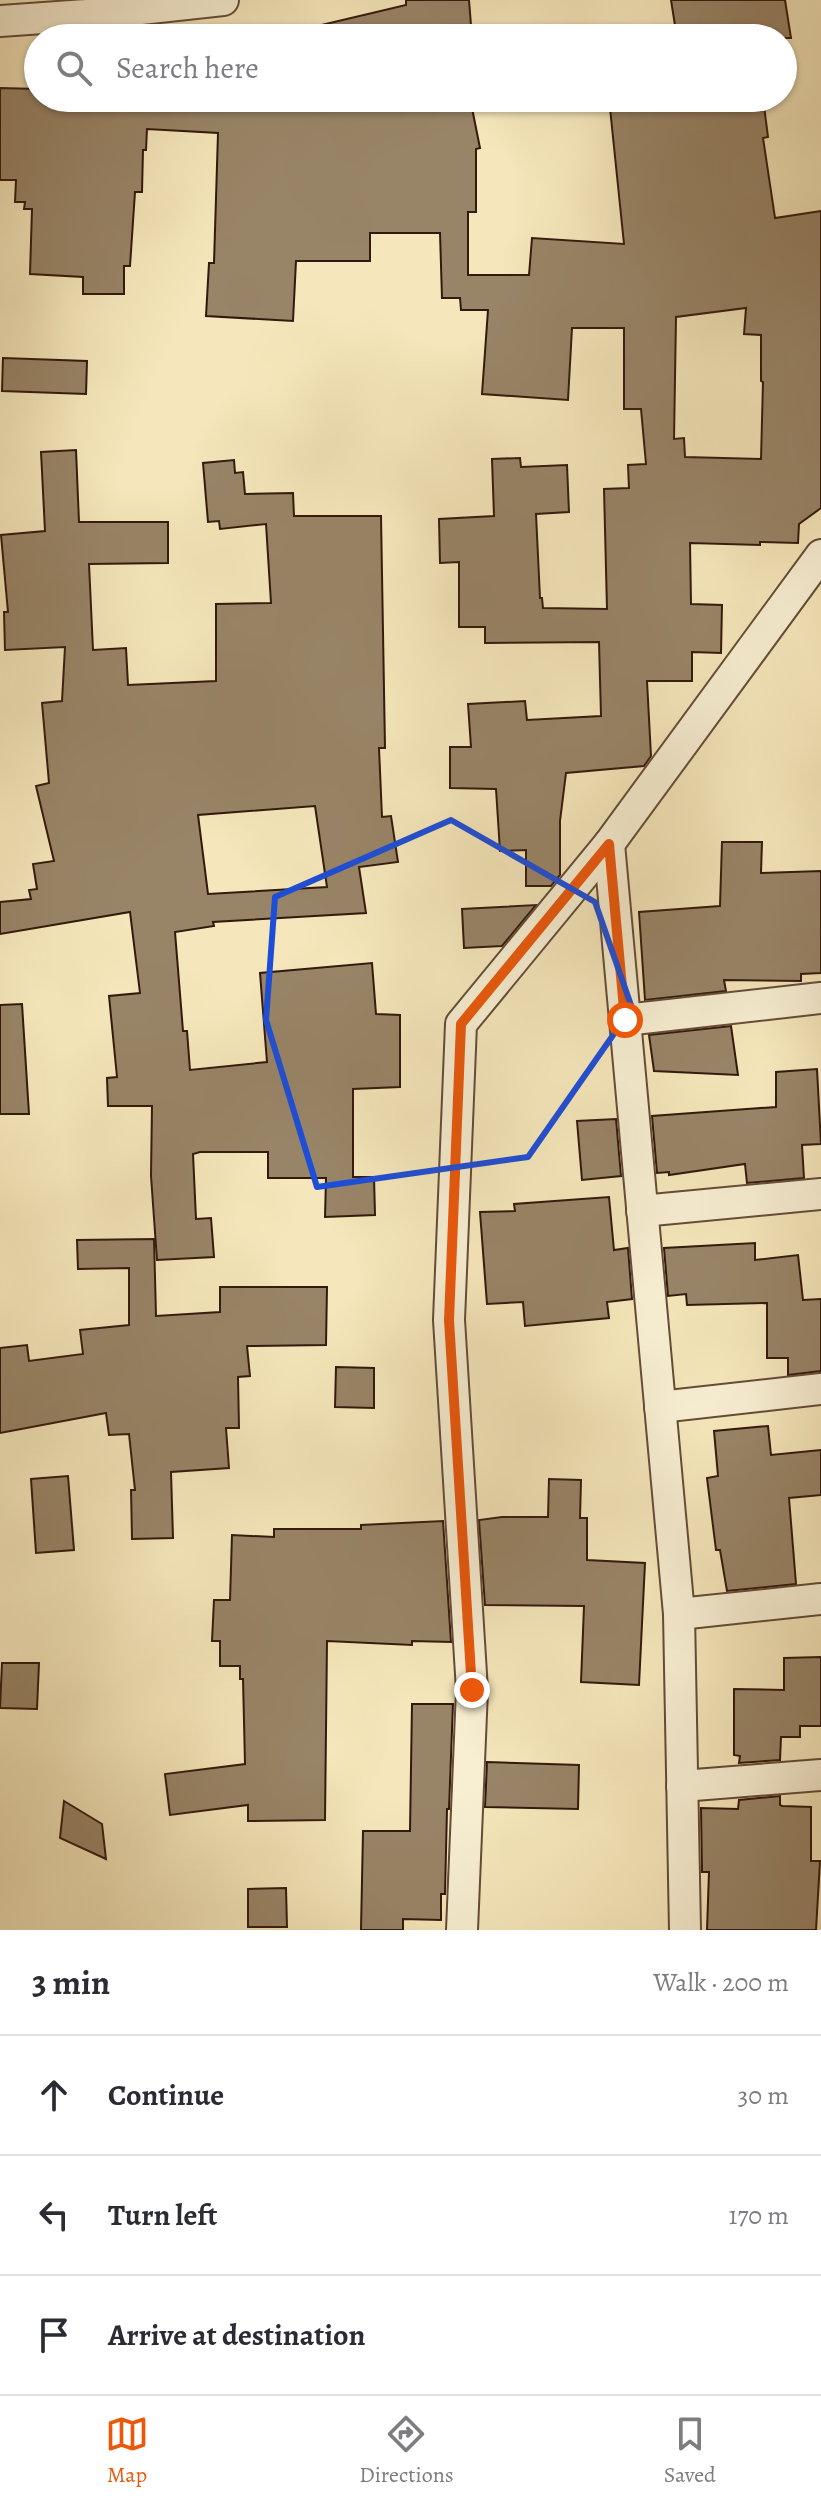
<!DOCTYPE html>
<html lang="en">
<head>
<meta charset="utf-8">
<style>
	body { margin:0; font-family:Alegreya,serif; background:#f7f7f7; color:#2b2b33 }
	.stop { position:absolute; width:24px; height:24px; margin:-18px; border:6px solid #ea580c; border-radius:50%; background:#fff }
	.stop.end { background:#ea580c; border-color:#fff; box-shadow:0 2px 8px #0008 }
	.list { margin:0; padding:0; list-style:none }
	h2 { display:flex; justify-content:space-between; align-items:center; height:104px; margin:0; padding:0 32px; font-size:34px }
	h2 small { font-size:26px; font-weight:400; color:#7c7c81 }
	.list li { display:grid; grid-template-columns:52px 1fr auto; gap:24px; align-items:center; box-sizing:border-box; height:120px; padding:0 32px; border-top:2px solid #e1e1e2 }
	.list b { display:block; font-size:30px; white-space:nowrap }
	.list em { font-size:26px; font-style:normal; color:#7c7c81 }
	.icon { flex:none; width:44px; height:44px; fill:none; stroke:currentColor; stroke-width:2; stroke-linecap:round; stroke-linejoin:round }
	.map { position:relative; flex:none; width:821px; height:1930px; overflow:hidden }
	.search { position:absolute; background:#fff; box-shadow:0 2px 6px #0004; left:24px; right:24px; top:24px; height:88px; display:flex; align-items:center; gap:20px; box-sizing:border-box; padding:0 28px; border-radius:44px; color:#7c7c81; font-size:30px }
	.sheet { height:464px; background:#fff }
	nav { display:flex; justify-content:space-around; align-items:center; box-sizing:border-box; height:112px; border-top:2px solid #e1e1e2; background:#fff; font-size:22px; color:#7c7c81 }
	nav a { display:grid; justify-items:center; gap:4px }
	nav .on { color:#ea580c }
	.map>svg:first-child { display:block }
	.building { fill:#988467; stroke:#33190d; stroke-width:2; fill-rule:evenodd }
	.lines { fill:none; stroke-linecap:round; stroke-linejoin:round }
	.street-casing { stroke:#644c38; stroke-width:34 }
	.street { stroke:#f8efd3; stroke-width:30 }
	.route { stroke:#ea580c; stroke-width:10 }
	.marked { fill:none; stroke:#1d4ed8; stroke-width:6; stroke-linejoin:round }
</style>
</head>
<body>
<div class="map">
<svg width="821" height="1930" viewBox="0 0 821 1930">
	<rect width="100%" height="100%" fill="#f5e7bb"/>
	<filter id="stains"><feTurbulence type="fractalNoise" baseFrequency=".0025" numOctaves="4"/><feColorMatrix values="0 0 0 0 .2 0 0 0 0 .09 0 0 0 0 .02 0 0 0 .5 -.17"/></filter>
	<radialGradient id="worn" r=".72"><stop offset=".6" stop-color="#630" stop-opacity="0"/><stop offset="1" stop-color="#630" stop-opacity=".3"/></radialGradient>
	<g class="building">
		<path d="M 406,0 L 469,0 L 472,38 L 315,38 L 313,27 L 406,5 Z"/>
		<path d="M 671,0 L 785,0 L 791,38 L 677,38 Z"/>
		<path d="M 0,88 L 38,89 L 38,98 L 292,98 L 292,102 L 413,102 L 413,98 L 470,98 L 480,148 L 476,149 L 476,212 L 468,212 L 468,275 L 529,275 L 532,238 L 624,244 L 610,108 L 696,98 L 763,98 L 768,137 L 763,138 L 775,218 L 821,211 L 821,508 L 799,524 L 798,543 L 760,542 L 760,545 L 690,543 L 691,604 L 722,605 L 721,653 L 692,652 L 692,681 L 647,681 L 651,756 L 644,766 L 566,773 L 560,821 L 560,875 L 551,886 L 526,886 L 526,850 L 500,851 L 496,789 L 450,788 L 450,747 L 471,747 L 468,704 L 525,701 L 527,720 L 601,716 L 599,642 L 485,643 L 485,627 L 459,627 L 459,562 L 440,563 L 439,519 L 494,516 L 492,459 L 520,458 L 521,467 L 567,465 L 569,512 L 536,514 L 540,598 L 542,598 L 543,608 L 607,609 L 604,489 L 629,488 L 628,465 L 646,464 L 641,409 L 624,409 L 624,328 L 572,328 L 568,400 L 482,394 L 488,310 L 461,310 L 460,298 L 442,298 L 440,233 L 370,233 L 370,261 L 296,261 L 293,321 L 206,316 L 209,263 L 214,263 L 218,133 L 147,129 L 146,150 L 143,150 L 142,192 L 135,192 L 130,266 L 124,266 L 124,294 L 83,294 L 83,277 L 30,274 L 32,209 L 24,209 L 25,202 L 15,202 L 16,180 L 0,180 ZM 746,308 L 744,334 L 761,335 L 761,381 L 763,382 L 761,459 L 685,457 L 684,438 L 674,439 L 676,317 Z"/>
		<path d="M 3,358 L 87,361 L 86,394 L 2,391 Z"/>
		<path d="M 76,450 L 79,522 L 168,522 L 168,563 L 89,564 L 93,650 L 126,648 L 128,685 L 216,681 L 216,604 L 271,603 L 266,524 L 220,529 L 219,521 L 208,522 L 203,463 L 234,460 L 235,473 L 243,472 L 245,494 L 293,493 L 294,516 L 381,516 L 385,748 L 379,748 L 382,817 L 391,816 L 398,862 L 359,867 L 366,913 L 213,922 L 214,926 L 175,932 L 183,1031 L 187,1031 L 190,1070 L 267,1062 L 260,973 L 372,963 L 376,1014 L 400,1015 L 400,1087 L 353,1089 L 353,1177 L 374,1177 L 375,1215 L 325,1217 L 326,1178 L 268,1178 L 268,1152 L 200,1152 L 193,1154 L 196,1219 L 211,1218 L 214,1257 L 157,1260 L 151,1176 L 152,1106 L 108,1106 L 107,1078 L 117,1077 L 109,996 L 140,993 L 130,912 L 0,934 L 0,902 L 31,899 L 29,890 L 37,889 L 33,864 L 54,861 L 36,786 L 49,783 L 42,703 L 62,701 L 65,647 L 5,650 L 4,612 L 8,612 L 1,535 L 45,531 L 41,452 ZM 315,806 L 327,887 L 208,894 L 198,815 Z"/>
		<path d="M 722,842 L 762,842 L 761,873 L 821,871 L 821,973 L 801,974 L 801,981 L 724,980 L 726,991 L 645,1000 L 639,912 L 720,906 Z"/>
		<path d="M 536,905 L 502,946 L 464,948 L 462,909 Z"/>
		<path d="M 22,1004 L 29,1114 L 0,1114 L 0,1005 Z"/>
		<path d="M 731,1026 L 738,1075 L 654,1071 L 649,1035 Z"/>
		<path d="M 817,1069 L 821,1144 L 802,1145 L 804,1178 L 747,1183 L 745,1164 L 669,1175 L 669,1172 L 657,1173 L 652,1116 L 776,1107 L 776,1072 Z"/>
		<path d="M 616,1119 L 621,1176 L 582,1180 L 577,1121 Z"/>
		<path d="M 609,1197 L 614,1250 L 628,1248 L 632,1299 L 607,1302 L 609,1318 L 525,1326 L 523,1302 L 487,1304 L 480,1212 L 515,1211 L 514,1204 Z"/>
		<path d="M 154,1239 L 156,1316 L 220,1312 L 220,1287 L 327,1287 L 326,1345 L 247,1346 L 250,1376 L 238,1377 L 239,1428 L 226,1428 L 229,1468 L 171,1472 L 173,1538 L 132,1539 L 131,1490 L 135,1490 L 129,1434 L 109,1435 L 106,1413 L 0,1433 L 0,1348 L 27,1345 L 29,1361 L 83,1354 L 80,1330 L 129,1325 L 129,1268 L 78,1269 L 77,1240 Z"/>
		<path d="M 755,1243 L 755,1260 L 798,1255 L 803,1300 L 821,1299 L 821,1371 L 788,1375 L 788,1358 L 767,1358 L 767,1303 L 687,1305 L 686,1294 L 668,1296 L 664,1248 Z"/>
		<path d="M 336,1367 L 374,1368 L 374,1408 L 335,1407 Z"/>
		<path d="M 768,1426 L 771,1455 L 821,1450 L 821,1495 L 789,1498 L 796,1584 L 727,1591 L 720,1550 L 716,1550 L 707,1478 L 718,1476 L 714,1431 Z"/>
		<path d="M 68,1476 L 74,1550 L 36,1553 L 31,1479 Z"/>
		<path d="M 549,1479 L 581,1480 L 580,1518 L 587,1518 L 587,1560 L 645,1563 L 639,1685 L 581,1682 L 584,1606 L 485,1605 L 479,1520 L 502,1517 L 548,1517 Z"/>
		<path d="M 443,1521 L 451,1642 L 412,1641 L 412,1645 L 327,1641 L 325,1820 L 248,1821 L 248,1805 L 170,1815 L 165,1774 L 245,1764 L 243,1679 L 240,1679 L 240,1666 L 220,1666 L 220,1641 L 212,1641 L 214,1600 L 230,1600 L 232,1535 L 274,1537 L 274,1529 L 361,1529 L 361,1525 Z"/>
		<path d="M 821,1657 L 821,1726 L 800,1726 L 800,1737 L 781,1737 L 780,1760 L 739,1763 L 740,1756 L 734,1755 L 734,1689 L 784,1690 L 784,1658 Z"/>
		<path d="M 2,1663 L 39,1663 L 37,1709 L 0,1708 Z"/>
		<path d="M 412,1704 L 453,1704 L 449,1809 L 447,1809 L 445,1894 L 441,1894 L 441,1920 L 403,1919 L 403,1930 L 361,1930 L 363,1831 L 410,1831 Z"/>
		<path d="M 487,1762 L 579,1765 L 578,1809 L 485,1807 Z"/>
		<path d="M 780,1796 L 780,1805 L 782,1806 L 811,1807 L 811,1861 L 820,1861 L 816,1930 L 707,1930 L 709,1872 L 702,1872 L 701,1808 L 738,1809 L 739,1800 Z"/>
		<path d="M 64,1801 L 102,1824 L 106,1859 L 60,1838 Z"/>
		<path d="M 286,1888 L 287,1927 L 248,1927 L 248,1889 Z"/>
	</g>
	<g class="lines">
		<defs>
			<g id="street">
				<path d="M 0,21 L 86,15 L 223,0"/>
				<path d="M 609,844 L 679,1614 L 685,1930"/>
				<path d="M 625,1020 L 821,998"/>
				<path d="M 642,1211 L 821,1194"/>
				<path d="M 660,1407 L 821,1389"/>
				<path d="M 679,1614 L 821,1599"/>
				<path d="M 682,1786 L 821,1775"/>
				<path d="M 462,1930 L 472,1690 L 449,1320 L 461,1024 L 609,844 L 821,555"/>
			</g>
		</defs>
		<use href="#street" class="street-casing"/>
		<use href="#street" class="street"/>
	</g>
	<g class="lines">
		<path class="route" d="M 472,1690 L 449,1320 L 461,1024 L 609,844 L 625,1020"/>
	</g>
	<path class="marked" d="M 451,820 L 595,902 L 632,1008 L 528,1157 L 317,1187 L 266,1020 L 275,897 Z"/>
	<rect width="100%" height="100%" filter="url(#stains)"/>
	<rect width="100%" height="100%" fill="url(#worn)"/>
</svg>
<div class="stop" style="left:625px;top:1020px"></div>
<div class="stop end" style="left:472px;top:1690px"></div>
<div class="search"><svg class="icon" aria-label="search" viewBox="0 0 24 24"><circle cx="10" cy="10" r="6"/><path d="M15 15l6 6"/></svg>Search here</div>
</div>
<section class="sheet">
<h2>3 min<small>Walk · 200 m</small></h2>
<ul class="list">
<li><svg class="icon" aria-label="ahead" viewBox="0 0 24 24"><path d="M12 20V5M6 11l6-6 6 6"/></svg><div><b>Continue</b></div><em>30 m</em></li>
<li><svg class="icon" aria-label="left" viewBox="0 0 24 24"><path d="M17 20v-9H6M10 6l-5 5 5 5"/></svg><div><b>Turn left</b></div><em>170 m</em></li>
<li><svg class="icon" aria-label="arrive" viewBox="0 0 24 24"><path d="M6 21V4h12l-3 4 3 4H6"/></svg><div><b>Arrive at destination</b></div></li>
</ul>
</section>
<nav>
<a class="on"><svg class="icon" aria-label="map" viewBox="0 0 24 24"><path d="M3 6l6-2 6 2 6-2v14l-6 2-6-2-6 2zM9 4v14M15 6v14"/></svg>Map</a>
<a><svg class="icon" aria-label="directions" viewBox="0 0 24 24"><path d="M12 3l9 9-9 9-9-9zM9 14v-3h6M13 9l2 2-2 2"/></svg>Directions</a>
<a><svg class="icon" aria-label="saved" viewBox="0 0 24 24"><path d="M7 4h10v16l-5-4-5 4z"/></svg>Saved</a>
</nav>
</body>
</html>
